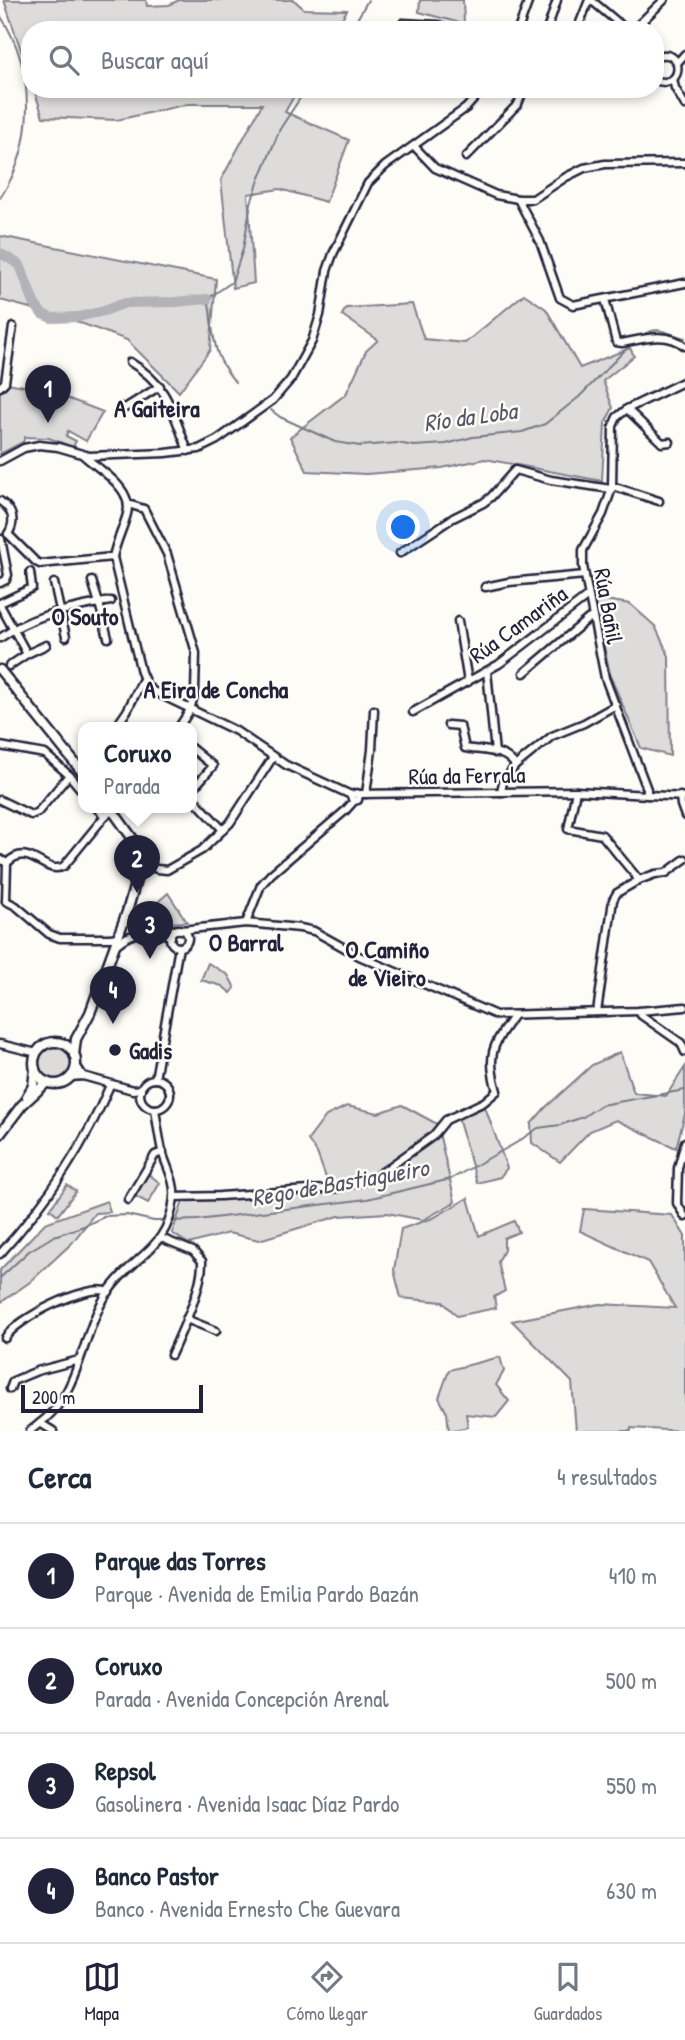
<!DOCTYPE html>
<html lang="es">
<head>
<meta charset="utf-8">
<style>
	body { margin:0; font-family:"Patrick Hand",sans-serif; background:#f6f6f7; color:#1f2937 }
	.scale { position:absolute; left:21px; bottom:18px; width:182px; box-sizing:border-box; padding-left:7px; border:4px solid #22223b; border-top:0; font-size:19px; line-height:24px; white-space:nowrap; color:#22223b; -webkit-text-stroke:5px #fdfcf7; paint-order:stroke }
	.you { position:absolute; left:404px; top:528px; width:24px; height:24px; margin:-18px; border:5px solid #fff; border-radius:50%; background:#1a73e8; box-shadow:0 0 0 10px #1a73e833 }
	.badge { display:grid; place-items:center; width:46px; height:46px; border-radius:50%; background:#22223b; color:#fff; font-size:23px; font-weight:700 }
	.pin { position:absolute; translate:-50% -58px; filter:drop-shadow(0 2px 4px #0008) }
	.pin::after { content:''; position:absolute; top:37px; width:24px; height:21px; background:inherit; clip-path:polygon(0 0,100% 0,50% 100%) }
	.popup { position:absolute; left:78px; top:722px; width:119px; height:91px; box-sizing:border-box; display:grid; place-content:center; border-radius:14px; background:#fff; filter:drop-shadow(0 2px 5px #0005); font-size:23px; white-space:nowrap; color:#747a83 }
	.popup b { font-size:26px; color:#1f2937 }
	.popup::after { content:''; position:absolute; left:50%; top:100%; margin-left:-14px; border:14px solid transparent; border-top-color:#fff }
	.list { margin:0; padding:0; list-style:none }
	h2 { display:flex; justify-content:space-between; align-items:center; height:91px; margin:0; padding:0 28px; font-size:30px }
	h2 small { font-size:23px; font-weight:400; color:#747a83 }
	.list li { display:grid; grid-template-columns:46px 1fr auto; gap:21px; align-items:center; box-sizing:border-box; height:105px; padding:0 28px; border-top:2px solid #e0e1e3 }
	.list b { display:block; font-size:26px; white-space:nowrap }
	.list p { margin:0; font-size:23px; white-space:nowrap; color:#747a83 }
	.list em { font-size:23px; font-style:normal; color:#747a83 }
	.icon { flex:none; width:38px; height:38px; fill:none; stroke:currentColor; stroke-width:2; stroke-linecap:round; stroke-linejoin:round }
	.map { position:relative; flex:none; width:685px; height:1431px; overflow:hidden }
	.search { position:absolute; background:#fff; box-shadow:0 4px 10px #0003; left:21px; right:21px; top:21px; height:77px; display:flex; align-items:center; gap:18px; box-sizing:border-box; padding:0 24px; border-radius:28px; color:#747a83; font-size:26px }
	.sheet { height:511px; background:#fff }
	nav { display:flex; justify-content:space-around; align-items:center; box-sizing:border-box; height:98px; border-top:2px solid #e0e1e3; background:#fff; font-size:19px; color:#747a83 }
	nav a { display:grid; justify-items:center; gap:4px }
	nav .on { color:#22223b }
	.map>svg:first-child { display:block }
	.green { fill:#dddcdb; stroke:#807f8b; stroke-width:2 }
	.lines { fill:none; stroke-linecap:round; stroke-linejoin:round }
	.stream { stroke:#787885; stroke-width:2 }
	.river { stroke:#b2b2b7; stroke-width:10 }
	.minor-casing { stroke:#22223b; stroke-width:11 }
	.major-casing { stroke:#22223b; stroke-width:13 }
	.minor { stroke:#fdfcf7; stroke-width:6 }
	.major { stroke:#fdfcf7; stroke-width:8 }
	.poi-dot { fill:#22223b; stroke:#fdfcf7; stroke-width:2.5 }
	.labels { text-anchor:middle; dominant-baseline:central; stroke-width:5; stroke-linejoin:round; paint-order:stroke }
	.street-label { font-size:23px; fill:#22223b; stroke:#fdfcf7 }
	.poi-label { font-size:23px; font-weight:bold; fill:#22223b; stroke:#fdfcf7; text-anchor:start }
	.neighbourhood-label { font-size:24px; font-weight:bold; fill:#22223b; stroke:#fdfcf7 }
	.water-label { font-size:24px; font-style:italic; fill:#545466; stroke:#fdfcf7 }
</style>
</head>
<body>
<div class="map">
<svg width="685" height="1431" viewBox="0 0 685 1431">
	<rect width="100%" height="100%" fill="#fdfcf7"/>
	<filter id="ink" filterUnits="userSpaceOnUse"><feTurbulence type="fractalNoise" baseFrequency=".0143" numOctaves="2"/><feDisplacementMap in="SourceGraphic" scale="14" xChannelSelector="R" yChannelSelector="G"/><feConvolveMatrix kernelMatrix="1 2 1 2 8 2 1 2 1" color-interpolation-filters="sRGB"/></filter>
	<g filter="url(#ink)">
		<g class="green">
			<path d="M 4,0 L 146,0 L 147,6 L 169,5 L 179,0 L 294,0 L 304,9 L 347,10 L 335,30 L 30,30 L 30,77 Z"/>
			<path d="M 420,0 L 463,0 L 464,24 L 419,12 Z"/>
			<path d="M 34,89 L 298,89 L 285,112 L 349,140 L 326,202 L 280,189 L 248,194 L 254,283 L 233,288 L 221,180 L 262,104 L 188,104 L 117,120 L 43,117 Z"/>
			<path d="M 0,236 L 216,279 L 210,350 L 179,392 L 127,340 L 67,318 L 0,300 Z"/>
			<path d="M 524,294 L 546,309 L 580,368 L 630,348 L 634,356 L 603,381 L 613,408 L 605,423 L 602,481 L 485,459 L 442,468 L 366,474 L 307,471 L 290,437 L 346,394 L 366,351 L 378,340 L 342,315 L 346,308 L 412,304 L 424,339 L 465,343 Z"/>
			<path d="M 7,383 L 46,390 L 103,412 L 86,441 L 68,431 L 66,436 L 76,441 L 73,447 L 49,438 L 25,437 L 23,442 L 0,454 L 0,391 Z"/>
			<path d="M 593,598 L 630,604 L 655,626 L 669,656 L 670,756 L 641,748 L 611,678 Z"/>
			<path d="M 168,893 L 187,922 L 148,924 L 143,915 Z"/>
			<path d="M 208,963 L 228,975 L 235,988 L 231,993 L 222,986 L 201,980 Z"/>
			<circle cx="55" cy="1063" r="17"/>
			<path d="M 620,1052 L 634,1093 L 666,1096 L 685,1067 L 685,1114 L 676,1148 L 616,1120 L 590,1131 L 560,1162 L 532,1143 L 531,1124 L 545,1108 L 592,1065 Z"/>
			<path d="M 402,1105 L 437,1124 L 455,1202 L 423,1220 L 387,1213 L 339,1216 L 259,1240 L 228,1233 L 189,1244 L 172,1233 L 186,1193 L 246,1193 L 329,1186 L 317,1153 L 308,1140 L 326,1116 L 347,1106 L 378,1113 Z"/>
			<path d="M 485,1107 L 507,1168 L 500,1177 L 477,1183 L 458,1118 Z"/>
			<path d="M 147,1173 L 160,1183 L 148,1203 L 133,1195 Z"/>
			<path d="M 67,1185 L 76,1191 L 58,1215 L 50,1209 Z"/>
			<path d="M 468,1198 L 479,1236 L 514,1221 L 519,1232 L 504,1238 L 504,1250 L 498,1262 L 505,1291 L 494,1297 L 496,1308 L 457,1316 L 443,1302 L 401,1298 L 394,1270 L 401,1229 L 433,1218 Z"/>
			<path d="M 107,1201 L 110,1212 L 95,1213 L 72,1243 L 30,1282 L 0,1303 L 0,1270 L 45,1223 Z"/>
			<path d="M 584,1209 L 672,1215 L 685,1236 L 685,1431 L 631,1428 L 631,1431 L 576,1431 L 572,1382 L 512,1321 L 600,1304 L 675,1308 L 648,1262 L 580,1231 Z"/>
			<path d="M 500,1357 L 504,1371 L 496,1385 L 509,1401 L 496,1417 L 466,1414 L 468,1427 L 449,1431 L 447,1413 L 439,1398 L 449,1370 Z"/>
		</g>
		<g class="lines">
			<g class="stream">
				<path d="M 0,15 C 36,70 36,144 0,198"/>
				<path d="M 351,30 L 368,0"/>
				<path d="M 641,336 C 660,324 666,334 685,338"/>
				<path d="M 235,382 C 217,360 215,348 211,320 C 210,313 211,306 207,299 L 232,282 L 243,249 L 251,203 L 259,180 L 280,129 L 306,89"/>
				<path d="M 271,410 L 280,417 L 335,442 L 360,446 L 397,443 L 414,446 L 446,444 L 473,437 L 522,432 L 545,424 L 579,397 L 631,344"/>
				<path d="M 171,1221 L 197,1220 L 367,1199 L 451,1179 L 516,1143 L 538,1128 L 560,1125 L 583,1117 L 601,1105 L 685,1090"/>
				<path d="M 0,1278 L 29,1251 L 54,1236 L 84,1226 L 106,1216 L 127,1215 L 154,1221 L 165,1221"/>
			</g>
			<path class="river" d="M 0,253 L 20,265 L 34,303 L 42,314 L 52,318 L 78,317 L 104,311 L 125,303 L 175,302 L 207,299"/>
			<defs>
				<g id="minor">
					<path d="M 591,0 L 627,30"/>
					<path d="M 403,23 L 439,25 L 450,30"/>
					<path d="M 518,30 L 529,0"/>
					<path d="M 547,30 L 557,0"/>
					<path d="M 577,30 L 589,0"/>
					<path d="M 633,30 L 664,0"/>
					<path d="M 655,57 C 685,44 685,92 655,80"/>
					<path d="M 677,63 L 685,54"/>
					<path d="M 673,79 L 675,88 L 685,105"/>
					<path d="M 414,146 L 435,168 L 496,195 L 518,199 L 533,199 L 566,177 L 584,168 L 605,164 L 685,163"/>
					<path d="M 466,157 L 518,104 L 524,89"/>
					<path d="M 518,199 L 540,241 L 560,298 L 573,305 L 685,283"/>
					<path d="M 605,299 L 616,342 L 622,343 C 643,339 667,331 685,346"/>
					<path d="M 130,362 C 169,385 172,412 188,451"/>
					<path d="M 0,387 L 5,382 L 13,327"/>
					<path d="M 120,407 L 125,408 L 160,386"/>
					<path d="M 627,409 L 662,443 L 670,442"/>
					<path d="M 83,455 C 99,470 134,488 127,514 C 123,529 116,542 113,557 L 141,672 L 147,686 L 153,691 L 236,731 L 286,765 L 351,795"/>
					<path d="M 0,461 L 24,448 L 39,445 L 58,447 L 89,456 L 166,453 L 199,449 L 217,440 L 273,400 L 291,379 L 312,341 L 320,315 L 327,271 L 333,254 L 368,183 L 385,166 L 466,108 L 483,89"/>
					<path d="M 612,486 L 659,501"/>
					<path d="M 0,501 C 13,510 16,521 8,534"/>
					<path d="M 128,504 L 144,509 L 167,554 L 196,653 L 195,692 L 190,710 L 179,727"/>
					<path d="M 8,534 L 36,562 L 40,564 L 113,557"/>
					<path d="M 400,553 L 453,518 L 483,503 L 491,497 L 515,470 L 551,480 L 611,489"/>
					<path d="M 92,581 L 99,603 L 111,601"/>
					<path d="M 0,583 L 6,580 L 8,575 L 1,539"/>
					<path d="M 54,583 L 66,637"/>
					<path d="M 485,587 L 509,582 L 585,575"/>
					<path d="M 0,603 L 32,588 L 30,572"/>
					<path d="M 0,605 L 27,654"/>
					<path d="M 458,621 L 468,682"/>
					<path d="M 0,638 C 33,615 60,611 99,603 L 108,638"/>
					<path d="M 9,666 L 27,654 L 46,645"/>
					<path d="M 487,671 L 495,753"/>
					<path d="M 524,673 L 588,619 L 592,617"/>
					<path d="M 413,712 L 499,664 L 588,596"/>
					<path d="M 448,725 L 460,726 L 465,748 C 481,751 507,749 515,766 L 503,782 L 501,792"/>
					<path d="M 116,727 L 127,711 L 143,679"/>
					<path d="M 0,746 L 45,754 L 69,775 L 83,792"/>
					<path d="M 191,748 L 213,766 L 191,791"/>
					<path d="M 515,766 L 552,736 L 584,723 L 616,705"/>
					<path d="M 576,791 L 568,829 L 602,835 L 639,880"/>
					<path d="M 359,794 L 576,791 L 685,797"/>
					<path d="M 366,794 L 372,750 L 374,710"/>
					<path d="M 647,795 L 647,789 L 605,678 L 583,566 L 583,550 L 603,514 L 612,488 L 613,426 L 617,417 L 627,409 L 685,381"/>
					<path d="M 191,796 L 223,830"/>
					<path d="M 680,796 L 681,805 L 685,816"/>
					<path d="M 0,800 L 31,815 L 38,812 L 69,775"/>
					<path d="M 95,807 L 105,816"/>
					<path d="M 0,859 L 7,863 C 30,840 45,877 64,866 L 105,816 L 113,810"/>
					<path d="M 141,864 L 157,869 L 167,870 L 202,850 L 230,823 L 273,757"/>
					<path d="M 6,901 L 16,906 L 49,934 L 60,938 L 110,938 L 118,937"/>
					<path d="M 6,901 L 7,863"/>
					<path d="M 246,923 L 261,885 L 271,874 L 345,811 L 354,801 L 358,800 L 359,795 L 357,793 L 351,795 L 352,799 L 354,801"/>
					<path d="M 158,929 L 177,930"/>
					<circle cx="179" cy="938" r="9"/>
					<path d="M 181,930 L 246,923 L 300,928 L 314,931 L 359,956 L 496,1015 L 639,1011 L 685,1007"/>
					<path d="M 117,944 C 130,932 155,928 171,937"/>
					<path d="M 639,1011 L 641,1015 L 681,1043 L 685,1052"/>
					<path d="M 597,1012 L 613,900 L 617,893 L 639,880 L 655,874 L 666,873 L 685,859"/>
					<path d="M 0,1044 L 37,1053"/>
					<path d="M 76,1065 L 83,1076"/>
					<path d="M 71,1077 L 83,1076 L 133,1090 L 141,1089"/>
					<path d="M 155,1079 L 179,947"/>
					<circle cx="155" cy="1094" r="15"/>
					<path d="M 685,1142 L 678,1168 L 677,1203 L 685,1217"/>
					<path d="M 174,1197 L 220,1196 L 339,1188 L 374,1178 L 433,1136 L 446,1120 L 484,1102 L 497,1091 C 486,1054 493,1045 514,1015"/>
					<path d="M 128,1200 L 155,1155 L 163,1152"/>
					<path d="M 161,1238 L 193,1251 L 202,1261 C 203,1287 182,1330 171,1355"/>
					<path d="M 0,1254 C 45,1204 84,1148 110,1085"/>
					<path d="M 186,1319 L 216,1331"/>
					<path d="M 5,1338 C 16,1319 88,1282 109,1292"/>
					<path d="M 10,1389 L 13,1381 L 37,1371 L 79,1360"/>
					<path d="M 40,1423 L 53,1431"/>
					<path d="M 30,1431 C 43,1421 56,1411 64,1396 C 83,1364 87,1324 108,1292 C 134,1254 168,1251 174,1198 C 176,1182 166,1166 162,1151 C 159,1137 157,1123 155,1109"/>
				</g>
				<g id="major">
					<path d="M 0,670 L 83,773"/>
					<circle cx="55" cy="1063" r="21"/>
					<path d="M 74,1055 L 76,1039 L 90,1013 L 127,912 L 140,866 L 140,855 L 133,839 L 110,807"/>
					<path d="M 27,1096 L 33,1086 L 35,1069"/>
					<path d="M 0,1134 L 22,1105 L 47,1082"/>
				</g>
			</defs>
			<use href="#minor" class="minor-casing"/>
			<use href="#major" class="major-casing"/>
			<use href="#minor" class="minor"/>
			<use href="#major" class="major"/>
		</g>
	</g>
	<circle class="poi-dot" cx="115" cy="1050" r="7"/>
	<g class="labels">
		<g class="street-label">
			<text transform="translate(609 606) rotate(80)">Rúa Bañil</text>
			<text transform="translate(518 624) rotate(-36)">Rúa Camariña</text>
			<text transform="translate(467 775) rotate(-1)">Rúa da Ferrala</text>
		</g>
		<g class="poi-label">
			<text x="129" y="1050">Gadis</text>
		</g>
		<g class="neighbourhood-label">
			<text x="157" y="408">A Gaiteira</text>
			<text x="85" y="616">O Souto</text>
			<text x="216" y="689">A Eira de Concha</text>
			<text x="246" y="942">O Barral</text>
			<text x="387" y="949">O Camiño<tspan x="387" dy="28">de Vieiro</tspan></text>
		</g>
		<g class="water-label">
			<text transform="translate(470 416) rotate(-8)">Río da Loba</text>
			<text transform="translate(340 1182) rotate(-10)">Rego de Bastiagueiro</text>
		</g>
	</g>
</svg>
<div class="scale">200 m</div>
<div class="you"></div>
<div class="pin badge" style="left:48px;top:423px">1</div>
<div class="pin badge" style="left:137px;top:893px">2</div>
<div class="popup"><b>Coruxo</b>Parada</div>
<div class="pin badge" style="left:150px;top:959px">3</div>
<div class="pin badge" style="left:113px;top:1024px">4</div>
<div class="search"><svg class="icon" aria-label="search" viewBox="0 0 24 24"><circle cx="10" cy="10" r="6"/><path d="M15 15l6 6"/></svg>Buscar aquí</div>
</div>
<section class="sheet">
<h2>Cerca<small>4 resultados</small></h2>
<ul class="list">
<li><span class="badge">1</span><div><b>Parque das Torres</b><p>Parque · Avenida de Emilia Pardo Bazán</p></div><em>410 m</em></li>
<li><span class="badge">2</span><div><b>Coruxo</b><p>Parada · Avenida Concepción Arenal</p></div><em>500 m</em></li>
<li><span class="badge">3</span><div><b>Repsol</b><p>Gasolinera · Avenida Isaac Díaz Pardo</p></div><em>550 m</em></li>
<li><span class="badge">4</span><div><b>Banco Pastor</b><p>Banco · Avenida Ernesto Che Guevara</p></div><em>630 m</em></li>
</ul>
</section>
<nav>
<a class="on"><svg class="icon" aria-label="map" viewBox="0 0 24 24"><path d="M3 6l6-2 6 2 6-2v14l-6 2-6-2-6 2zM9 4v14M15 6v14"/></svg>Mapa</a>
<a><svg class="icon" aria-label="directions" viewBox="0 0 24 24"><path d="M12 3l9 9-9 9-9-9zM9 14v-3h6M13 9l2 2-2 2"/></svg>Cómo llegar</a>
<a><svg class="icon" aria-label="saved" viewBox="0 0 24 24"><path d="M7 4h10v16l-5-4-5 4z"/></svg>Guardados</a>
</nav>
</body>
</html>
